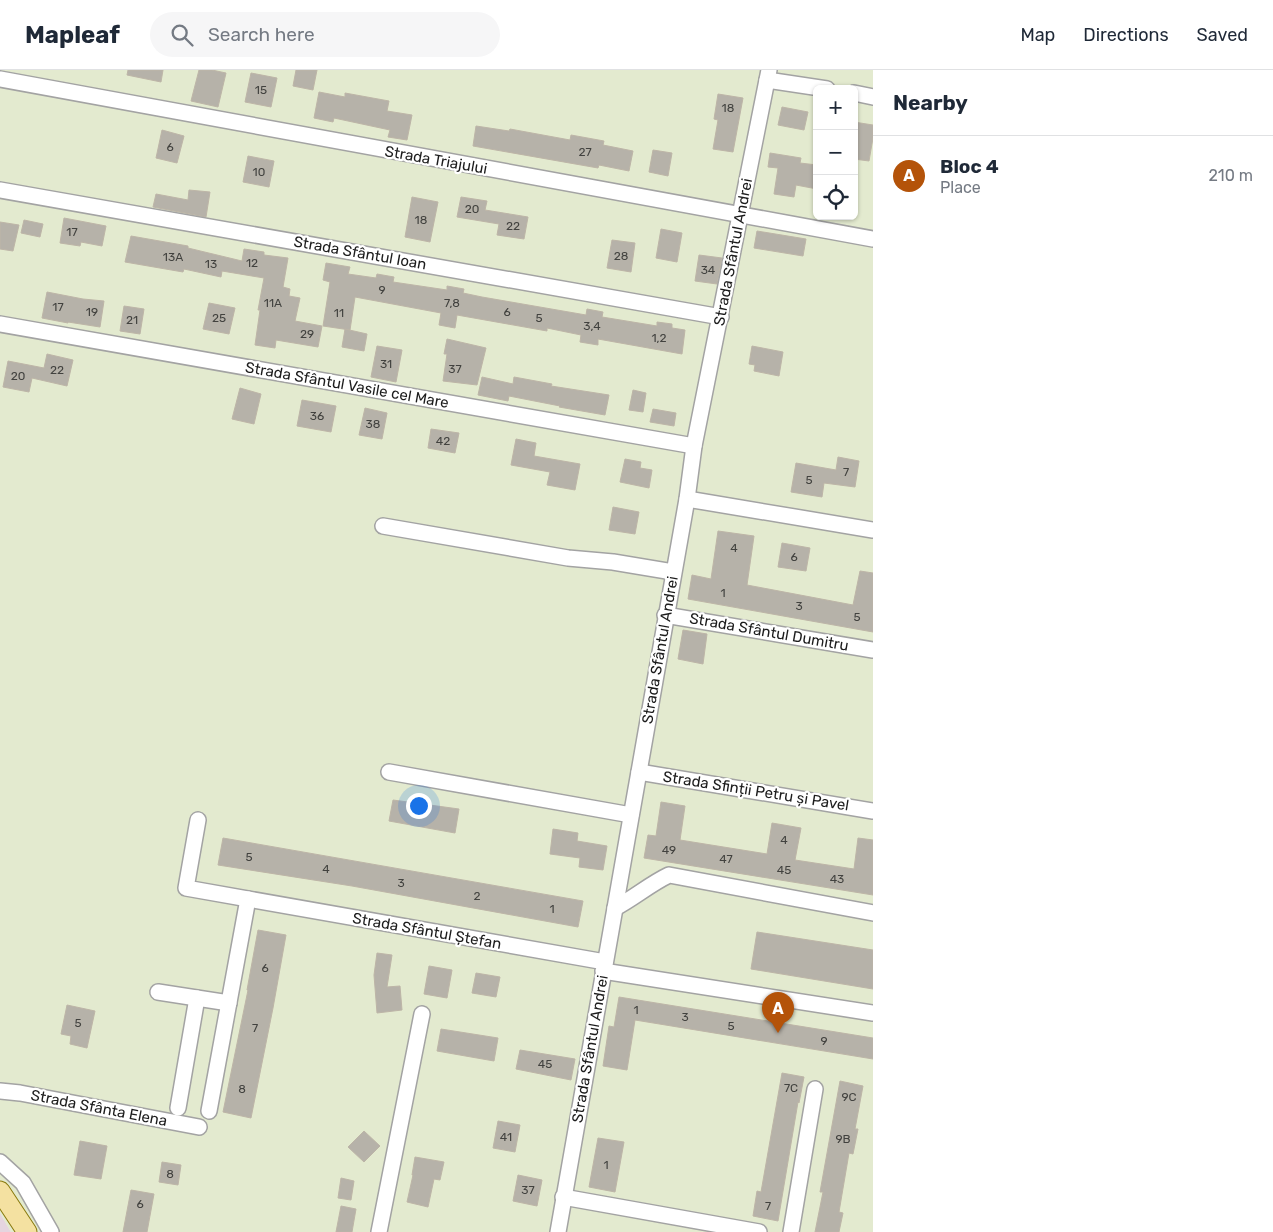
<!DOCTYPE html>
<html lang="en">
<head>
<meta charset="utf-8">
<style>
	body { margin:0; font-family:Rubik,sans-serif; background:#f6f6f7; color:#1f2937 }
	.controls { position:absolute; right:15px; top:15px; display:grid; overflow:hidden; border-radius:8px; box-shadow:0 1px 4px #0004 }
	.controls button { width:45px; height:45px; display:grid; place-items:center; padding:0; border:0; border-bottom:1px solid #e0e1e3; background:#fff; color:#1f2937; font:25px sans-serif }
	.you { position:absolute; left:418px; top:735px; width:18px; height:18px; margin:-12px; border:4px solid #fff; border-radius:50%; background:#1a73e8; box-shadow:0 0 0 8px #1a73e833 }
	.badge { display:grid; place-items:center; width:32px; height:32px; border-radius:50%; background:#b45309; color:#fff; font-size:16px; font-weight:700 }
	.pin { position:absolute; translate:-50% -41px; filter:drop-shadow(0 1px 2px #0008) }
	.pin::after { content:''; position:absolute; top:26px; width:18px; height:15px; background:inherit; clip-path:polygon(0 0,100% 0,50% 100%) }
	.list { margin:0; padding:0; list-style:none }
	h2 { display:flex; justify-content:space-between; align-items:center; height:65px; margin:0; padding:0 20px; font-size:21px }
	h2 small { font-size:16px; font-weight:400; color:#747a83 }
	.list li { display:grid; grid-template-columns:32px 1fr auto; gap:15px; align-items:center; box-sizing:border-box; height:80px; padding:0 20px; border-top:1px solid #e0e1e3 }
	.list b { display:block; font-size:19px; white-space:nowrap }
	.list p { margin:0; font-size:16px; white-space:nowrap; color:#747a83 }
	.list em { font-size:16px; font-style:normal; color:#747a83 }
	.icon { flex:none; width:28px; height:28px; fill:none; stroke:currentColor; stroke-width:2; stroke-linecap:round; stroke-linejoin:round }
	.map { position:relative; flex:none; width:873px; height:1162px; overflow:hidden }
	header { display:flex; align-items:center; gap:30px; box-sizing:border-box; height:70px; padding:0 25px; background:#fff; border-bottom:1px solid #e0e1e3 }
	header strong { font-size:24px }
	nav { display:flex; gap:28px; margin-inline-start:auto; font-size:18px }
	.search { width:350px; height:45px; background:#f6f6f7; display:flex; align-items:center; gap:12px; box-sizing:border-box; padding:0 18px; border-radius:28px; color:#747a83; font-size:19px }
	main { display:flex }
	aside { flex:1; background:#fff }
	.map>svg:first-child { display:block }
	.industrial { fill:#e5d5df }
	.farmland { fill:#e3eacf; fill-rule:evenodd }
	.building { fill:#b6b2a9; stroke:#bdb5a7 }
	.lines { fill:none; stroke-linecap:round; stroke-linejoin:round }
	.minor-casing { stroke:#a3a3a3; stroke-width:18 }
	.major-casing { stroke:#89790c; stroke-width:21 }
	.minor { stroke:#fff; stroke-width:15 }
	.major { stroke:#f4e1a1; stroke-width:19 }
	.labels { text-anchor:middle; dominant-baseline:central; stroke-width:4.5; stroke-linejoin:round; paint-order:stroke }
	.number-label { font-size:12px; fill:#42423f }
	.street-label { font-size:15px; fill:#1c1c1c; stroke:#fff }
</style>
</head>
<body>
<header>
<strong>Mapleaf</strong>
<div class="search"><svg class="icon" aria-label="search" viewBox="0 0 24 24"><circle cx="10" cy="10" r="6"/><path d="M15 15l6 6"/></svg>Search here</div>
<nav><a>Map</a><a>Directions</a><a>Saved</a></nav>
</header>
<main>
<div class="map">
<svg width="873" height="1162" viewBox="0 0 873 1162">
	<rect width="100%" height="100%" fill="#edece3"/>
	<path class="industrial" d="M 0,1143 L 11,1162 L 0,1162 Z"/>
	<path class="farmland" d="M 0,0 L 873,0 L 873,1162 L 11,1162 L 0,1143 ZM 817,19 L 854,19 L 854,146 L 817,146 Z"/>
	<g class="building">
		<path d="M 128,0 L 163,0 L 161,12 L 127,5 Z"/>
		<path d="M 199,0 L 212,0 L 226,3 L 218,37 L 191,31 Z"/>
		<path d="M 296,0 L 317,0 L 313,20 L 293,16 Z"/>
		<path d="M 251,3 L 277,8 L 271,37 L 245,32 Z"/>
		<path d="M 319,22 L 345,27 L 345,23 L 389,31 L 387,41 L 412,45 L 407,70 L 388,67 L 390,60 L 334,48 L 333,52 L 314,48 Z"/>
		<path d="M 718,24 L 743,28 L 733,82 L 713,79 L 718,50 L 714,49 Z"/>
		<path d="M 782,37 L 808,42 L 804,60 L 778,55 Z"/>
		<path d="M 854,52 L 873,55 L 873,68 L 869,91 L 854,89 Z"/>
		<path d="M 476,56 L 509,61 L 510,59 L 570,70 L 571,65 L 604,71 L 603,75 L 633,81 L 629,101 L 599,95 L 598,98 L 473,76 Z"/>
		<path d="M 162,60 L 184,66 L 177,93 L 156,88 Z"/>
		<path d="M 653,80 L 672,83 L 668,106 L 649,102 Z"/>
		<path d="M 770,83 L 801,88 L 800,93 L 817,95 L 817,119 L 796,115 L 794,127 L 774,124 L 778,98 L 768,97 Z"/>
		<path d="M 248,86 L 274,91 L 269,117 L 243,112 Z"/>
		<path d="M 189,120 L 210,122 L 206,147 L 153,137 L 156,124 L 188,130 Z"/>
		<path d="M 412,127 L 438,132 L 430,172 L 405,167 Z"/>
		<path d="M 461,127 L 487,131 L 485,140 L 528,147 L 524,169 L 497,165 L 499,154 L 457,147 Z"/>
		<path d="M 64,148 L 106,156 L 102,176 L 81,172 L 80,176 L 60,173 Z"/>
		<path d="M 24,150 L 43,154 L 40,167 L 21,163 Z"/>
		<path d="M 0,152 L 19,155 L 13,181 L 0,179 Z"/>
		<path d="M 661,159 L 682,163 L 677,192 L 656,188 Z"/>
		<path d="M 757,161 L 806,169 L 803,186 L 754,178 Z"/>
		<path d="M 131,166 L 188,176 L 188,178 L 242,191 L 244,179 L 264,182 L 264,185 L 288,188 L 283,217 L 290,219 L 289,226 L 300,228 L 295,251 L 322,256 L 318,277 L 276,270 L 275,278 L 255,275 L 260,240 L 258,240 L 264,208 L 222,201 L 221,207 L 184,199 L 183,202 L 125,192 Z"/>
		<path d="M 612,170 L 635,173 L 631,202 L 607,198 Z"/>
		<path d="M 699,185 L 722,188 L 717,214 L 695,211 Z"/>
		<path d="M 326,193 L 350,197 L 348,204 L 376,208 L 377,204 L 394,207 L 393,212 L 447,220 L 447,216 L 464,219 L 463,223 L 482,227 L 586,245 L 587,239 L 603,242 L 602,247 L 657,256 L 657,252 L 672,254 L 672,258 L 685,260 L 682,284 L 598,269 L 598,275 L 580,272 L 581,265 L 547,258 L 547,261 L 457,245 L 455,258 L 439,255 L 441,243 L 355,227 L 350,260 L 323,256 L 330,212 L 323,210 Z"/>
		<path d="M 47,222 L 83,229 L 104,231 L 100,257 L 68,252 L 68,253 L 42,248 Z"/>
		<path d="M 209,233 L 235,238 L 229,264 L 203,259 Z"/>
		<path d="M 124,236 L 144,239 L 140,264 L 120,261 Z"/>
		<path d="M 345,259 L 367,264 L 364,281 L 342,277 Z"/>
		<path d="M 447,269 L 486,278 L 477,315 L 443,311 L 447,284 L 444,284 Z"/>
		<path d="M 377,276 L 402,280 L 396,312 L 371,307 Z"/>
		<path d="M 752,276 L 783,282 L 779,306 L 754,301 L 755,295 L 749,294 Z"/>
		<path d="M 47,284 L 73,290 L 67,316 L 32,308 L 29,322 L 3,317 L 8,291 L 44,298 Z"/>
		<path d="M 482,307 L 513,314 L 514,307 L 552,314 L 551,316 L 609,325 L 605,345 L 559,337 L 560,336 L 509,326 L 508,331 L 478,325 Z"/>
		<path d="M 240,318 L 261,324 L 254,354 L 232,349 Z"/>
		<path d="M 633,320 L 646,323 L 643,342 L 629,340 Z"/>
		<path d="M 302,330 L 336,336 L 331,362 L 297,356 Z"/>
		<path d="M 365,338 L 387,343 L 382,369 L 359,365 Z"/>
		<path d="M 653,339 L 676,343 L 674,356 L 650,352 Z"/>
		<path d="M 431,359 L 459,363 L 455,383 L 428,378 Z"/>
		<path d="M 516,369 L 536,373 L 534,386 L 580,394 L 575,420 L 547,415 L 550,402 L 511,395 Z"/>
		<path d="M 838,387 L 859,391 L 855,417 L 824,413 L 822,427 L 791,422 L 796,393 L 836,400 Z"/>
		<path d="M 625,389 L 641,392 L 640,398 L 652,400 L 649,418 L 620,412 Z"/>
		<path d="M 613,437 L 639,442 L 635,464 L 609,460 Z"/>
		<path d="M 718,461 L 754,466 L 747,515 L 853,535 L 860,501 L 873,503 L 873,562 L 688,529 L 692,505 L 711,509 Z"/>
		<path d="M 782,473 L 810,478 L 806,501 L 778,497 Z"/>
		<path d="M 683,560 L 707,564 L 703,594 L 678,589 Z"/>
		<path d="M 393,730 L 459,739 L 455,763 L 389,751 Z"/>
		<path d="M 661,732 L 685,736 L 680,770 L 767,784 L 772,753 L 801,758 L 795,790 L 854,799 L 858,768 L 873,770 L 873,825 L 644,788 L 648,765 L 656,766 Z"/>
		<path d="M 553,759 L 578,763 L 577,771 L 607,776 L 603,800 L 579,797 L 580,788 L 550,784 Z"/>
		<path d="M 223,768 L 583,831 L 578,857 L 352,816 L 218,795 Z"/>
		<path d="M 258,860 L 286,865 L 273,938 L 251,1048 L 223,1042 L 248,920 L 247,920 Z"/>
		<path d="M 757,862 L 873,880 L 873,919 L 751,899 Z"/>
		<path d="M 377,883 L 392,885 L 387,917 L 400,916 L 402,940 L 377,943 L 374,905 Z"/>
		<path d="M 429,896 L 452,900 L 447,928 L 424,924 Z"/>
		<path d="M 476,903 L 500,907 L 496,927 L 472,923 Z"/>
		<path d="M 619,927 L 873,968 L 873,989 L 635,950 L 627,1000 L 603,996 L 609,956 L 614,957 Z"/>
		<path d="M 67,935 L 95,941 L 87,978 L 70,974 L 71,966 L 61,964 Z"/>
		<path d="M 441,959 L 498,968 L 494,991 L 437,981 Z"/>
		<path d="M 520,980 L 575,989 L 571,1010 L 516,999 Z"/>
		<path d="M 782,1003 L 804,1007 L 799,1033 L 798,1032 L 778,1151 L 753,1146 L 757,1121 L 761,1122 Z"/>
		<path d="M 840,1011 L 863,1016 L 855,1059 L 858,1059 L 853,1084 L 849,1083 L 839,1142 L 843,1143 L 839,1162 L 815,1162 L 823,1122 L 820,1122 Z"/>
		<path d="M 498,1051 L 520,1055 L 515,1082 L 493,1078 Z"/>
		<path d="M 364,1061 L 380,1076 L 364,1092 L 348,1077 Z"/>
		<path d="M 598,1068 L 624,1072 L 615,1122 L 589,1117 Z"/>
		<path d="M 80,1071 L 107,1076 L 101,1109 L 74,1105 Z"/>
		<path d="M 415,1087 L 444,1092 L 440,1110 L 434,1109 L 428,1137 L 407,1132 L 413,1105 L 412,1105 Z"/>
		<path d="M 162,1092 L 181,1095 L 178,1115 L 159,1112 Z"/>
		<path d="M 518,1105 L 542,1110 L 537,1136 L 513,1131 Z"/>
		<path d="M 341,1108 L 354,1111 L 351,1130 L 338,1128 Z"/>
		<path d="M 131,1120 L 154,1124 L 147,1162 L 123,1162 Z"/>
		<path d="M 341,1136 L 356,1139 L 352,1162 L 336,1162 Z"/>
	</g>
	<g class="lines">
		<defs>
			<g id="minor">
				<path d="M 0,9 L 873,169"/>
				<path d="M 767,10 L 827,19"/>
				<path d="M 854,23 L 873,27"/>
				<path d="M 0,120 L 721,247"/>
				<path d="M 0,254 L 694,376"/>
				<path d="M 687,429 L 873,460"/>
				<path d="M 383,456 L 568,488 L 613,492 L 673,502"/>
				<path d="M 665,545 L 873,580"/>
				<path d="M 389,702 L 631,745"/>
				<path d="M 639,702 L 873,741"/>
				<path d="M 198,750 L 186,818 L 605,892"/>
				<path d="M 615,838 C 634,828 650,814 669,805 L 873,843"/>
				<path d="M 603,901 L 873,943"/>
				<path d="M 158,922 L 229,933"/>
				<path d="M 0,1021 L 20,1023 L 199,1057"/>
				<path d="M 178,1038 L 197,928"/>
				<path d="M 209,1041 L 248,829"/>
				<path d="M 0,1092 L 23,1113 L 51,1162"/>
				<path d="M 563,1127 L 759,1162"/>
				<path d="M 379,1162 L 422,944"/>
				<path d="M 558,1162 L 687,429 L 694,376 L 769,0"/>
				<path d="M 791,1162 L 815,1019"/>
			</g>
			<path id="major" d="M 0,1121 L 27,1162"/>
		</defs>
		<use href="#minor" class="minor-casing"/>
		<use href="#major" class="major-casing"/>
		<use href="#minor" class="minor"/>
		<use href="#major" class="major"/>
	</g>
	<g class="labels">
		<g class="number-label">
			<text x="261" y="20">15</text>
			<text x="728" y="38">18</text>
			<text x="170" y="77">6</text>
			<text x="585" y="82">27</text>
			<text x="259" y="102">10</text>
			<text x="472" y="139">20</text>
			<text x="421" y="150">18</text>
			<text x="513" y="156">22</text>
			<text x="72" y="162">17</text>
			<text x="621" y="186">28</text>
			<text x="173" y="187">13A</text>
			<text x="252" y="193">12</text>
			<text x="211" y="194">13</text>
			<text x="708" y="200">34</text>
			<text x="382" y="220">9</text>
			<text x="273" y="233">11A</text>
			<text x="452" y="233">7,8</text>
			<text x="58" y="237">17</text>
			<text x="92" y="242">19</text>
			<text x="507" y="242">6</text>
			<text x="339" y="243">11</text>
			<text x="219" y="248">25</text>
			<text x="539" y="248">5</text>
			<text x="132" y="250">21</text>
			<text x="592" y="256">3,4</text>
			<text x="307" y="264">29</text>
			<text x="659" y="268">1,2</text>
			<text x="386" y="294">31</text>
			<text x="455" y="299">37</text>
			<text x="57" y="300">22</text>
			<text x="18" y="306">20</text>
			<text x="317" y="346">36</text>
			<text x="373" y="354">38</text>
			<text x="443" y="371">42</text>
			<text x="846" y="402">7</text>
			<text x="809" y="410">5</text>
			<text x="734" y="478">4</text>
			<text x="794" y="487">6</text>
			<text x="723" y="523">1</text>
			<text x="799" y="536">3</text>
			<text x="857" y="547">5</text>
			<text x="784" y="770">4</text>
			<text x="669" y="780">49</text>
			<text x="249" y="787">5</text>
			<text x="726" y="789">47</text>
			<text x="326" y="799">4</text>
			<text x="784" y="800">45</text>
			<text x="837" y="809">43</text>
			<text x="401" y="813">3</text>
			<text x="477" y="826">2</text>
			<text x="552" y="839">1</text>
			<text x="265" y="898">6</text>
			<text x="636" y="940">1</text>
			<text x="685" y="947">3</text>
			<text x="78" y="953">5</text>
			<text x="731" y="956">5</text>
			<text x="255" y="958">7</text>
			<text x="824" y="971">9</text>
			<text x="545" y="994">45</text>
			<text x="791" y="1018">7C</text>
			<text x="242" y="1019">8</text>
			<text x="849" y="1027">9C</text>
			<text x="506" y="1067">41</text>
			<text x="843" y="1069">9B</text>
			<text x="606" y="1095">1</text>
			<text x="170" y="1104">8</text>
			<text x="528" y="1120">37</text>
			<text x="140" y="1134">6</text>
			<text x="768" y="1136">7</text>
		</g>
		<g class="street-label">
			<text transform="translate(436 90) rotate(10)">Strada Triajului</text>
			<text transform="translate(733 182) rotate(-79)">Strada Sfântul Andrei</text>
			<text transform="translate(360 183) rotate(10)">Strada Sfântul Ioan</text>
			<text transform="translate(347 315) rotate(10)">Strada Sfântul Vasile cel Mare</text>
			<text transform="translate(769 562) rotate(10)">Strada Sfântul Dumitru</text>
			<text transform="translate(660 580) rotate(-80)">Strada Sfântul Andrei</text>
			<text transform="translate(756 721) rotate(9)">Strada Sfinții Petru și Pavel</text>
			<text transform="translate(427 861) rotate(10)">Strada Sfântul Ștefan</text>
			<text transform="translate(590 979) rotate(-80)">Strada Sfântul Andrei</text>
			<text transform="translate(99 1038) rotate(11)">Strada Sfânta Elena</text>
		</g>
	</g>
</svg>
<div class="controls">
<button>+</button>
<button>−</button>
<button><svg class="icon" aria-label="locate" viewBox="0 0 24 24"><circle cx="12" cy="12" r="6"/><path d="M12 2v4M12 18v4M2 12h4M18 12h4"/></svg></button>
</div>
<div class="you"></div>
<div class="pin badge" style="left:778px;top:963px">A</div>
</div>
<aside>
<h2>Nearby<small></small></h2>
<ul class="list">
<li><span class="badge">A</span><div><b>Bloc 4</b><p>Place</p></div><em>210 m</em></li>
</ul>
</aside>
</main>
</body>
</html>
